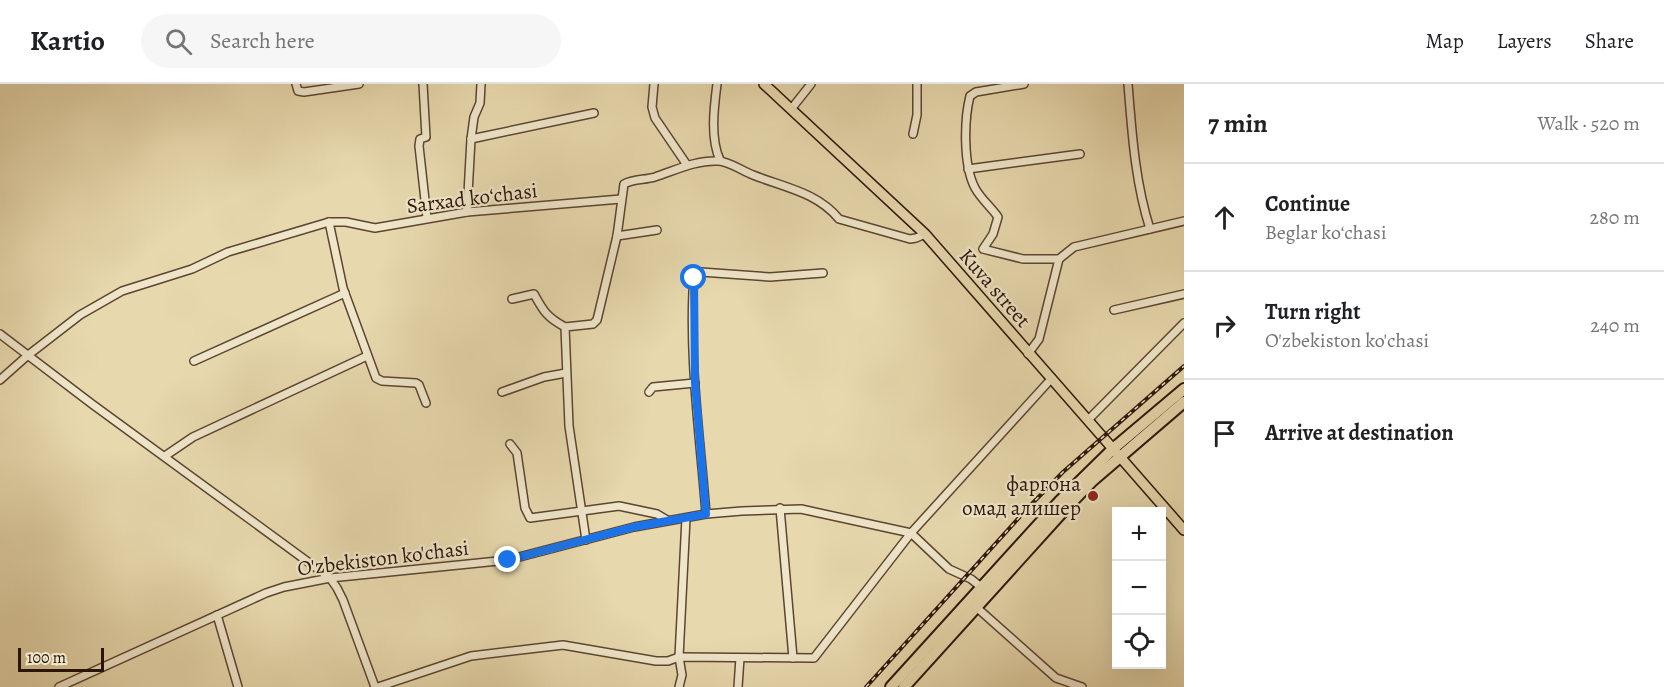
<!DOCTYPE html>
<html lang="en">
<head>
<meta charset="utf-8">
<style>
	body { margin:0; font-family:Alegreya,serif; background:#f6f6f6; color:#202124 }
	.controls { position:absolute; right:18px; bottom:18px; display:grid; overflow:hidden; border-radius:0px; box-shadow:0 6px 24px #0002 }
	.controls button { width:54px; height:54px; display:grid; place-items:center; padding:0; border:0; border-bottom:2px solid #e0e0e0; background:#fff; color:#202124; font:30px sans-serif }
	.scale { position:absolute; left:18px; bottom:15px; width:86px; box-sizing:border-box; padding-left:6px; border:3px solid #2d1408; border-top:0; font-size:16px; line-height:21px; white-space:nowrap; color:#2d1408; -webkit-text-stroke:4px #efe6ca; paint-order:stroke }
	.stop { position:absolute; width:18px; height:18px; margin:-14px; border:4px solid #1a73e8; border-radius:50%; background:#fff }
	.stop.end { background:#1a73e8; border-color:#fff; box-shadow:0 2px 6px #0008 }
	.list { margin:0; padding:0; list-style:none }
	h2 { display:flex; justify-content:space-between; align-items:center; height:78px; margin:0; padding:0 24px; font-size:26px }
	h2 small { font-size:20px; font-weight:400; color:#757577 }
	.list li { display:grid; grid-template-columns:39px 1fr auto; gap:18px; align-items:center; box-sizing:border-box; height:108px; padding:0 24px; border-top:2px solid #e0e0e0 }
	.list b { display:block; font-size:22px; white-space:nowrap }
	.list p { margin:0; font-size:20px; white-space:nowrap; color:#757577 }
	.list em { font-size:20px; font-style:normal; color:#757577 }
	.icon { flex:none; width:33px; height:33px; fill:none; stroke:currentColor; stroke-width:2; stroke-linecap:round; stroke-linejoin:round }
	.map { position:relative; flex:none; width:1184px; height:603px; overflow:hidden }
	header { display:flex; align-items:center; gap:36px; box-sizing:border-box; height:84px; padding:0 30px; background:#fff; border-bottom:2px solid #e0e0e0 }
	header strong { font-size:28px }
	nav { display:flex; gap:33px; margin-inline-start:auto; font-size:21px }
	.search { width:420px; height:54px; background:#f6f6f6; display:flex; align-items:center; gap:15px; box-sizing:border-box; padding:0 21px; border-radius:33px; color:#757577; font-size:22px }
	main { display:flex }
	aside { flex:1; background:#fff }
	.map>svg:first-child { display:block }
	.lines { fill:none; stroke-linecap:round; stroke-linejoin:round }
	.minor-casing { stroke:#5c4531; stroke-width:10 }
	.major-casing { stroke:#2d1408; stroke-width:12 }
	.highway-casing { stroke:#2d1408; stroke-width:14 }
	.minor { stroke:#efe6ca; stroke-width:7 }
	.major { stroke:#e7d8ad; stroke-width:9 }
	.highway { stroke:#e7d8ad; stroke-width:10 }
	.rail-casing { stroke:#2d1408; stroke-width:4 }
	.rail { stroke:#efe6ca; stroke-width:1.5; stroke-dasharray:4.5; stroke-linecap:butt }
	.route { stroke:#1a73e8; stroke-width:8 }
	.poi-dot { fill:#8f2418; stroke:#efe6ca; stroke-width:2 }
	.labels { text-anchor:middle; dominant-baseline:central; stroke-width:4.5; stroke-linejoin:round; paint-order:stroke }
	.street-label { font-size:21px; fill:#2d1408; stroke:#efe6ca }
	.poi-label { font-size:21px; fill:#2d1408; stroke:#efe6ca; text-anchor:end }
</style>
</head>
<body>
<header>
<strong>Kartio</strong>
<div class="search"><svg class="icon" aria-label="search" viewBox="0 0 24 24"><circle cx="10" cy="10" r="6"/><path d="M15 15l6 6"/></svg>Search here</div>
<nav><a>Map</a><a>Layers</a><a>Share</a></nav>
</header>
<main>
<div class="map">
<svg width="1184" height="603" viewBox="0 0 1184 603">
	<rect width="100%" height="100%" fill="#e7d8ad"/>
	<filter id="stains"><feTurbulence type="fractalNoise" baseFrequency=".00333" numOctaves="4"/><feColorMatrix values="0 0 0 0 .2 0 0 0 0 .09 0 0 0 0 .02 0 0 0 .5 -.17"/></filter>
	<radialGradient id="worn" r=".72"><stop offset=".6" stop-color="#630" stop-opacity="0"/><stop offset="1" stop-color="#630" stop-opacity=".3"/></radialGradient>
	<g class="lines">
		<defs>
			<g id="minor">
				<path d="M 296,0 L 298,7 L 304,8 L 359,0"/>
				<path d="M 423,0 L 426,53 L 420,55 L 419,62 L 427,134"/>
				<path d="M 654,0 L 652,23 L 655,34 L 687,81"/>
				<path d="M 717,0 C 714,23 710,55 720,76"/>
				<path d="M 1024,0 L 976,8 L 970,12 C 964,36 963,81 975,104 C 981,115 991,123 998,133 L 993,150 L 983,165 L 1023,175 L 1059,175"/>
				<path d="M 1128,0 C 1132,49 1135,98 1150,145"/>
				<path d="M 792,24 L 811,0"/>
				<path d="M 913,50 L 917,31 L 917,0"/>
				<path d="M 471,55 L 594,29"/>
				<path d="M 968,85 L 1080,70"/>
				<path d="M 467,128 L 471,55 L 474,33 L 480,19 L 481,0"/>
				<path d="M 329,138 L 343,204 L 376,294 L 382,297 L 416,299 L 419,301 L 426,319"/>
				<path d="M 617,152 L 657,146"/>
				<path d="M 512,215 L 534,210 C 543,226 546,233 565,243"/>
				<path d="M 1114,226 L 1184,210"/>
				<path d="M 0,250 L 92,320 L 330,494 L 337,504 L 343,516 L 375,603"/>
				<path d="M 1028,270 L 1039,255 L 1059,175 L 1074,163 L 1184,137"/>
				<path d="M 194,277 L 345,209"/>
				<path d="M 0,296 L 27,272 L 80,231 L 122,207 L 192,185 L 228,168 L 329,138 L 346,138 L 375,144 L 467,128 L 621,115"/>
				<path d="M 502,308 L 544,293 L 566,289"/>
				<path d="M 649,308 L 653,303 L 695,299"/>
				<path d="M 1089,335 L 1184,239"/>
				<path d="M 510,360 L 517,369 L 525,424 L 530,434 L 619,422 L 657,430 L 667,436"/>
				<path d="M 165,372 L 193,353 L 367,272"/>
				<path d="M 780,424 L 793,574"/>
				<path d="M 706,430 C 700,351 688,270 694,191 L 701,188 L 770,193 L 823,189"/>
				<path d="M 586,456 L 569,342 L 565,243 L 593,240 L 597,236 L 617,152 L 624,100 C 633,95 645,96 655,93 C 676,86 696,76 718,77 C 729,77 742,87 753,91 C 783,103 817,108 839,135 L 910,155 L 916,154 L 925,150"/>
				<path d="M 975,522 L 1056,594 L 1082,603"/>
				<path d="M 217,531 L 238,603"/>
				<path d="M 59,603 L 266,509 L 284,503 L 330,494 L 508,476 L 634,443 L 706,430 L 742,427 L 801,425 L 911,449 L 1052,294"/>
				<path d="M 378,603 L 471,572 L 563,561 L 656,577 L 668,577 L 679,573 L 814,574 L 911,449 L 949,485 L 971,495 L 981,503"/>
				<path d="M 679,603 L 682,591 L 679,573 L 686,434"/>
				<path d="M 738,603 L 740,574"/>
			</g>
			<path id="major" d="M 764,0 L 925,150 L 1184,446"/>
			<g id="highway">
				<path d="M 891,603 L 1060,417 L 1114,364 L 1184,305"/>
				<path d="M 904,603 L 1065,425 L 1092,397 L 1184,318"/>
			</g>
		</defs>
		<use href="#minor" class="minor-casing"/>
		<use href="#major" class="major-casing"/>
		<use href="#highway" class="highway-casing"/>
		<use href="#minor" class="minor"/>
		<use href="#major" class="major"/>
		<use href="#highway" class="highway"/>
		<defs>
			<path id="rail" d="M 866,603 L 1026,426 L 1063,388 L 1184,282"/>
		</defs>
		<use href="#rail" class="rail-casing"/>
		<use href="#rail" class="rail"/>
	</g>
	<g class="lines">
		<path class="route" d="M 508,476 L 634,443 L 706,430 L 695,299 L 694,194"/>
	</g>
	<circle class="poi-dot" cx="1093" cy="412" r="6"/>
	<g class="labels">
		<g class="street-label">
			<text transform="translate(472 114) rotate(-7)">Sarxad koʻchasi</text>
			<text transform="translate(995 204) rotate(49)">Kuva street</text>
			<text transform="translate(383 474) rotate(-7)">O'zbekiston ko'chasi</text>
		</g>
		<g class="poi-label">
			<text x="1081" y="400">фаргона<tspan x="1081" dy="24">омад алишер</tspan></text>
		</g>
	</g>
	<rect width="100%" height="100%" filter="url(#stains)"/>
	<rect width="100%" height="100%" fill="url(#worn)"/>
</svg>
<div class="controls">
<button>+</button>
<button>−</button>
<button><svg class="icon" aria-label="locate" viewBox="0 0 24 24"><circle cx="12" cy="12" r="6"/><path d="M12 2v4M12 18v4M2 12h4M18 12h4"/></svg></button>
</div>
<div class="scale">100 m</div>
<div class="stop" style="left:694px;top:194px"></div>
<div class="stop end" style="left:508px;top:476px"></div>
</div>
<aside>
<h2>7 min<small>Walk · 520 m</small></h2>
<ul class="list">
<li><svg class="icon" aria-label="ahead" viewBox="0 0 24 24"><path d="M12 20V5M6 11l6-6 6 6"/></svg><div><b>Continue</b><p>Beglar koʻchasi</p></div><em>280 m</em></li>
<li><svg class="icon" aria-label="right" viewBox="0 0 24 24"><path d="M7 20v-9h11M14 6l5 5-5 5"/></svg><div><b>Turn right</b><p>O'zbekiston ko'chasi</p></div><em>240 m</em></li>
<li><svg class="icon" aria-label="arrive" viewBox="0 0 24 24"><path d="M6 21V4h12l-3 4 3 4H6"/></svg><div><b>Arrive at destination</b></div></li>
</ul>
</aside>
</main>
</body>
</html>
